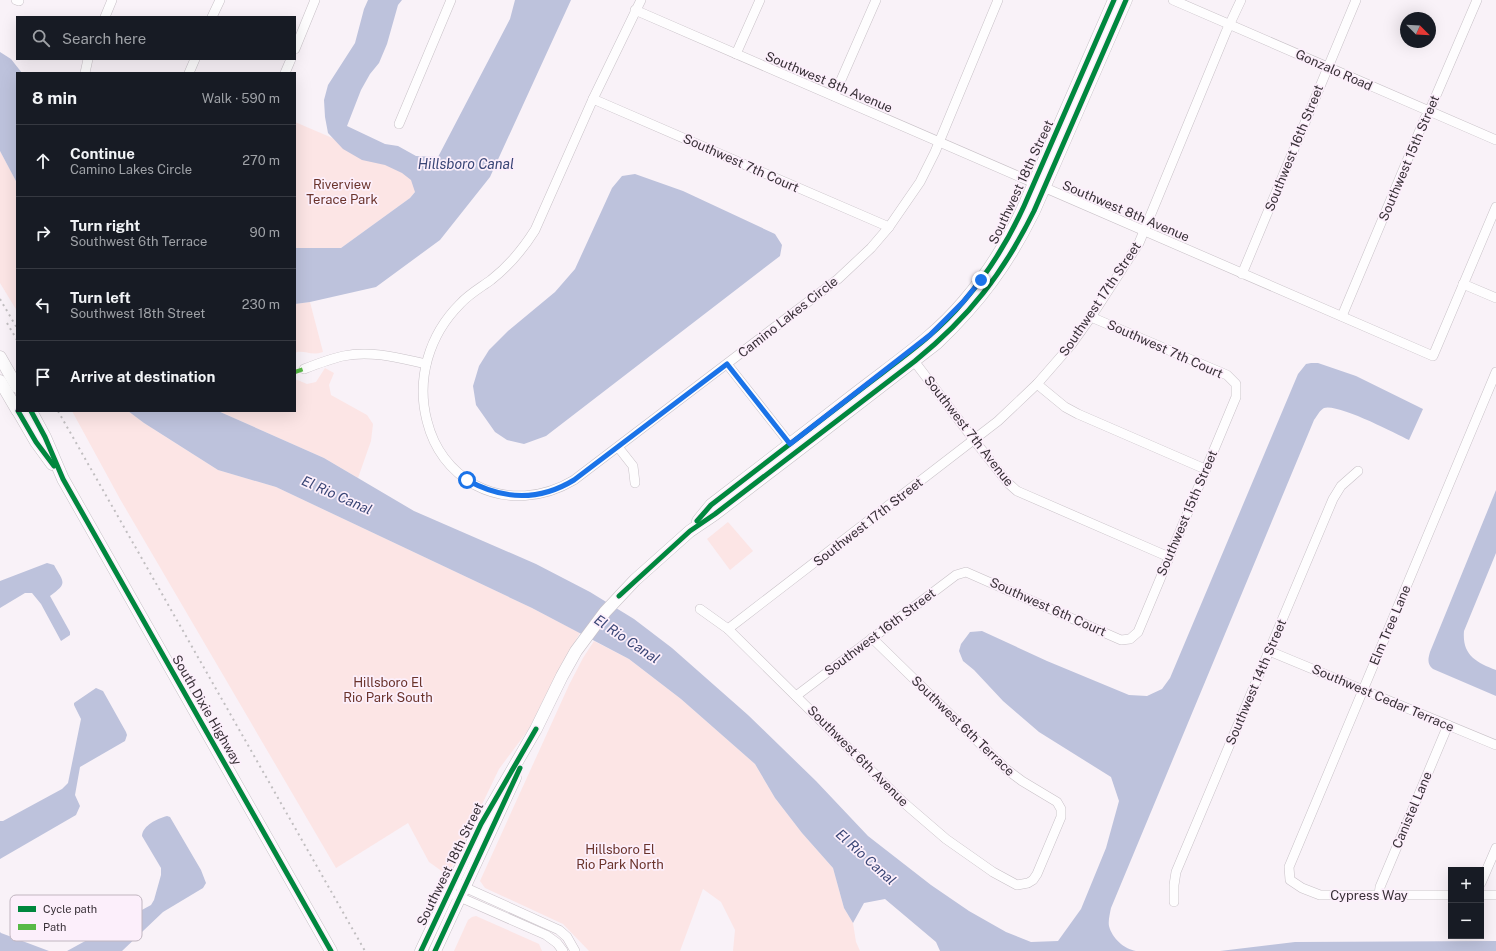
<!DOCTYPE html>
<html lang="en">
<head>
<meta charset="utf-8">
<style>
	body { margin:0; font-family:"Public Sans",sans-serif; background:#242831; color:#f1f3f6 }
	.controls { position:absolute; right:12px; bottom:12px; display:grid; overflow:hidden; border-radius:0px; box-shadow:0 4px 16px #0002 }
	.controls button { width:36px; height:36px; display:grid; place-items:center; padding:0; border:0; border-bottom:1px solid #363941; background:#171b24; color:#f1f3f6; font:20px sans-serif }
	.compass { position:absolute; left:1400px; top:12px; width:36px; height:36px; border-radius:50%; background:#171b24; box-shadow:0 4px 16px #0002; rotate:114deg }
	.stop { position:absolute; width:12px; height:12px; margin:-9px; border:3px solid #1a73e8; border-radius:50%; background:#fff }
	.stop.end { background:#1a73e8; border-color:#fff; box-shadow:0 1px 4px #0008 }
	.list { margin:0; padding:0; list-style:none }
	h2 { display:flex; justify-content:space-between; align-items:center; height:52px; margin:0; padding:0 16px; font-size:17px }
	h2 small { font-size:13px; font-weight:400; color:#9ea1a6 }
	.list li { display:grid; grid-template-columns:26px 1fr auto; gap:12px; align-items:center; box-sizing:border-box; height:72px; padding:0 16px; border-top:1px solid #363941 }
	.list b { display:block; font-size:15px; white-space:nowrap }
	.list p { margin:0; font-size:13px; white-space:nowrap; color:#9ea1a6 }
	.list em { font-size:13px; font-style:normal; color:#9ea1a6 }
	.icon { flex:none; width:22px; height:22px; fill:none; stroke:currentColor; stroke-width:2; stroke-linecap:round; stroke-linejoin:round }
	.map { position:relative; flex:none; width:1496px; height:951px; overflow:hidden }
	.search { position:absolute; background:#171b24; box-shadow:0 4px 16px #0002; left:16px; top:16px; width:280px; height:44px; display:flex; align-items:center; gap:10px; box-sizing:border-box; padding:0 14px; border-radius:0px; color:#9ea1a6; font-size:15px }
	.panel { position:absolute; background:#171b24; box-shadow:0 4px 16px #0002; left:16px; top:72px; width:280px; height:340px; border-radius:0px }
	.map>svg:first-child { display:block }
	.green { fill:#fce5e5 }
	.water { fill:#bdc2dc }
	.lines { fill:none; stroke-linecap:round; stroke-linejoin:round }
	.street-casing { stroke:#c8c1c7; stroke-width:10 }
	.secondary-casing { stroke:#c8c1c7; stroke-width:13 }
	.street { stroke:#fefdfe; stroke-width:9 }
	.secondary { stroke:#fefdfe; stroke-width:12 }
	.rail { stroke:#c1bec0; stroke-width:2; stroke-dasharray:2 4; stroke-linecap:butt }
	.quiet { stroke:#58b947; stroke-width:4; stroke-dasharray:8 4; stroke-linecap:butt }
	.cycleway-casing { stroke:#fceffb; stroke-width:8 }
	.cycleway { stroke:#00873e; stroke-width:5 }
	.route { stroke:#1a73e8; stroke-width:5 }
	.labels { text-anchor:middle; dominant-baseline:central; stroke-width:3.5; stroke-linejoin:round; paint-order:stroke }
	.street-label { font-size:13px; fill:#383037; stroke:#fceffb }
	.park-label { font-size:13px; fill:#6a332b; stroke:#fceffb }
	.water-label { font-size:14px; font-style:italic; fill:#3a4676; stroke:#fceffb }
	.key { fill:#fceffb; stroke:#c1b6c0; stroke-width:1 }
	.key-label { font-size:11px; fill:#383037 }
</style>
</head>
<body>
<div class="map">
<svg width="1496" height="951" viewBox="0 0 1496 951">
	<rect width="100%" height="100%" fill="#f9f2f8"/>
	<g class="green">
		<path d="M 295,122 L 426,178 L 410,198 L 341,248 L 295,248 Z"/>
		<path d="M 0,151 L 17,183 L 17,311 L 0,283 Z"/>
		<path d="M 310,302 L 323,352 C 311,356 307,351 297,352 L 295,354 L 295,304 Z"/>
		<path d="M 325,368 L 334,373 L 329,385 L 331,395 L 367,415 L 373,424 L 371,441 L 358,478 L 324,458 L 218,411 L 295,411 L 295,379 L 307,384 L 316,382 Z"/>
		<path d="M 72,411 L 128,411 L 144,423 L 218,470 L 276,487 L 532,608 L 580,633 L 558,671 L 529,729 L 499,769 L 451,869 L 443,872 L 429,862 L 408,823 L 336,868 L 120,499 Z"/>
		<path d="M 728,522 L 753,551 L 730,570 L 707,539 Z"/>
		<path d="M 594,641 L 629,659 L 681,699 L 755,764 L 775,798 L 802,833 L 833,868 L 844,908 L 853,923 L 856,942 L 860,951 L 733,951 L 735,930 L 721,902 L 703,889 L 680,951 L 589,951 L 563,924 L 485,888 L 480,881 L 569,685 L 583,658 Z"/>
		<path d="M 476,916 L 539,944 L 542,951 L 454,951 L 468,920 L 472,917 Z"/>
	</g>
	<g class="water">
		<path d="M 368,0 L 402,0 L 398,5 L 387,44 L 379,63 L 370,74 L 361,90 L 347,126 L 385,144 L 398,146 L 416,156 L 438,157 L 510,19 L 515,0 L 571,0 L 490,177 L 440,240 L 376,287 L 310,302 L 295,304 L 295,248 L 341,248 L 410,198 L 415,192 L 411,180 L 402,173 L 385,165 L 362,160 L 343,149 L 328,133 L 325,117 L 324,100 L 328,85 L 355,43 L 364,9 Z"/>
		<path d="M 0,52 L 11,59 L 22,73 L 17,73 L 17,183 L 0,151 Z"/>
		<path d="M 635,174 L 683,191 L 775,234 L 782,245 L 780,256 L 546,436 L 524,444 L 507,440 L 495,432 L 476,405 L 473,386 L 479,366 L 489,350 L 508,331 L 555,292 L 575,269 L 612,188 L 622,176 Z"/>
		<path d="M 1311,363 L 1318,363 L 1356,376 L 1423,409 L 1409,440 C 1395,433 1337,403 1324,408 C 1320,410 1317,416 1314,420 L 1111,908 C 1110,913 1108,921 1109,926 C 1112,938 1124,949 1136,951 L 940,951 L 936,942 L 885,899 L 864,903 L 853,923 L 844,908 L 833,868 L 802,833 L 775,798 L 755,764 L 681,699 L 629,659 L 532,608 L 276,487 L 218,470 L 144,423 L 128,411 L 218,411 L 324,458 L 414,511 L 536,564 L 590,592 L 634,619 L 672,648 L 748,715 L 816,781 L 868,836 L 931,885 L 969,911 L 1006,932 L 1031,942 L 1058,941 L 1081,909 L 1106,848 L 1119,801 L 1111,777 L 1039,732 L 1003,701 L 974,670 L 963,661 L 959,651 L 961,644 L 970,632 L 982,631 L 1047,661 L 1129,695 L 1147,696 L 1162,689 L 1170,678 L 1298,374 L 1306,364 Z"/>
		<path d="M 1496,490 L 1496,553 L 1464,631 C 1462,655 1476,662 1496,670 L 1496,696 L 1433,669 C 1427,664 1428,659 1430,652 Z"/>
		<path d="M 47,563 L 54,565 C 64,583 68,583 50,596 L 70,632 L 70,635 L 61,641 L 41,604 L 32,593 L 25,593 L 0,608 L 0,581 Z"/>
		<path d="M 96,688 L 103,691 L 126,732 L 127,735 L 125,741 L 80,767 L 75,795 L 80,806 L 76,815 L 0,859 L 0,821 L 3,821 L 62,789 L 68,783 L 81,719 L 74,705 L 74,703 Z"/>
		<path d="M 167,816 L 170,817 L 201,870 L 206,883 L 203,888 L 163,912 L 122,951 L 67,951 L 151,905 L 154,900 L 161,875 L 161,868 L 142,836 C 143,825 157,819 167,816 Z"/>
		<path d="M 0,932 L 1,933 L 49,951 L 0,951 Z"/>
		<path d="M 1496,941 L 1496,951 L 1220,951 L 1295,942 Z"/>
	</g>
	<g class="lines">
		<defs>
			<g id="street">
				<path d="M 16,0 L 19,1"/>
				<path d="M 641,0 L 593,99 L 535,230 C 523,249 509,266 491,280 C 480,288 469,294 460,304 C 429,335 416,379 427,421 C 434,449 451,471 475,485 C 507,502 544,498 574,480 L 838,279 L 871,248 L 889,227 L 920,182 L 935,152 L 998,0"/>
				<path d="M 1173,0 L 1496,140"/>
				<path d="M 635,10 L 1433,356 L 1496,207"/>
				<path d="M 105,17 L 112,0"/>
				<path d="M 212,17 L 220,0"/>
				<path d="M 295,49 L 315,0"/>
				<path d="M 736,54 L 760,0"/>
				<path d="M 85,73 L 88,59"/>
				<path d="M 189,73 L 195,59"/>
				<path d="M 285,73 L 291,59"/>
				<path d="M 834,96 L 876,0"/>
				<path d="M 593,99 L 889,227"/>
				<path d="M 399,124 L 451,0"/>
				<path d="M 1242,274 L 1356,0"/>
				<path d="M 1463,284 L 1496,298"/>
				<path d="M 1342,316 L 1425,118 L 1429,112 L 1477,0"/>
				<path d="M 911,357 L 974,440 L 1008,483 L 1017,491 L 1169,557"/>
				<path d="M 727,364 L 794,449"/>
				<path d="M 304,369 C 317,364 330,359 343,356 C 371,350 399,358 426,364"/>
				<path d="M 1037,384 L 1065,407 L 1078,414 L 1205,469"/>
				<path d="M 618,447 L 633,466 L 635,483"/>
				<path d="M 700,609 L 728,629 L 903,802 L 946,839 L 993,872 L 1017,885 L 1028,883 L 1033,880 L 1037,874 L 1061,817 L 1061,809 L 1057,802 L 1022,781 L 1006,769 L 872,638"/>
				<path d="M 728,629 L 998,421 L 1037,384 L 1071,345 L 1091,317 L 1139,243 L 1226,32 L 1241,0"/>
				<path d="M 1269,651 L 1496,745"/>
				<path d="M 796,696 L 956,575 L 966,572 L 1121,640 L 1130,639 L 1138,632 L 1236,397 L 1236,384 L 1227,375 L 1091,317"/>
				<path d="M 453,882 L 559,930 L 567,937 L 575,951"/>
				<path d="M 1481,883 L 1496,848"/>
				<path d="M 455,895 L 546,935 L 557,943 L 563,951"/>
				<path d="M 1379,895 L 1380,887 L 1448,725"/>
				<path d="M 1451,895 L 1320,895 L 1302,888 L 1290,880 L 1289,867 L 1496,372"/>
				<path d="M 1481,895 L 1496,895"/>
				<path d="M 1174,902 L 1174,885 L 1176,872 L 1333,499 L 1341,486 L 1358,471"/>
			</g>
			<g id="secondary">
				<path d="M 0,357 L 17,387"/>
				<path d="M 0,381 L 17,410"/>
				<path d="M 18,411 L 36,442 L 52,464"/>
				<path d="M 31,411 L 45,437 L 63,479 L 331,951"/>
				<path d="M 698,521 L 711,505 C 761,466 811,428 860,390 C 896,362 935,336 964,301 C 989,272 1008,241 1024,206 L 1114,0"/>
				<path d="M 421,951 L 481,824 L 536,729 L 562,676 L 576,651 L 605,612 L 635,580 L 690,531 L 715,514 L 796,452 L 937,343 C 980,302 1008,264 1034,211 L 1126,0"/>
				<path d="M 435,951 L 515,778"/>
			</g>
		</defs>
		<use href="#street" class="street-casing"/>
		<use href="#secondary" class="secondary-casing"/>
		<use href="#street" class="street"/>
		<use href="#secondary" class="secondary"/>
		<g class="rail">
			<path d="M 0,299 L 17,328"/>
			<path d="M 7,323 L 17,340"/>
			<path d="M 58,411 L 365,951"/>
		</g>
		<path class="quiet" d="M 295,372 L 304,369"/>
		<defs>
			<g id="cycleway">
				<path d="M 18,411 L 36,442 L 54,466"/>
				<path d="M 31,411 L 45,437 L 63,479 L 331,951"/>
				<path d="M 697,521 L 711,505 C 761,466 811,428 860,390 C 896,362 935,336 964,301 C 989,272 1008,241 1024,206 L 1114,0"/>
				<path d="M 619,596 L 690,531 L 715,514 L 915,361 C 969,317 1003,274 1034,211 L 1126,0"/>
				<path d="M 421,951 L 481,824 L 536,729"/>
				<path d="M 435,951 L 520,768"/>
			</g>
		</defs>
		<use href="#cycleway" class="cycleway-casing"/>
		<use href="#cycleway" class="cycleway"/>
	</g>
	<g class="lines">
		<path class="route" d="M 467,480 C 503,500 538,502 574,480 L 727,364 L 790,444 L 930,335 L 963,302 L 981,280"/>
	</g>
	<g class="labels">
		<g class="street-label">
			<text transform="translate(1334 70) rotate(24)">Gonzalo Road</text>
			<text transform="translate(829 82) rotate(23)">Southwest 8th Avenue</text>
			<text transform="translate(1294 148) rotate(-68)">Southwest 16th Street</text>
			<text transform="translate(1409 158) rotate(-67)">Southwest 15th Street</text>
			<text transform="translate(741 163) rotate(24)">Southwest 7th Court</text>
			<text transform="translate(1021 182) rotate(-65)">Southwest 18th Street</text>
			<text transform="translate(1126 211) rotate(23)">Southwest 8th Avenue</text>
			<text transform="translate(1100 299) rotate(-56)">Southwest 17th Street</text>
			<text transform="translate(788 317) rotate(-38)">Camino Lakes Circle</text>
			<text transform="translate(1165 349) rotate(24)">Southwest 7th Court</text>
			<text transform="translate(969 431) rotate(52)">Southwest 7th Avenue</text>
			<text transform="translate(1187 513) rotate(-67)">Southwest 15th Street</text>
			<text transform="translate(868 522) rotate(-38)">Southwest 17th Street</text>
			<text transform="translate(1048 607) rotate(24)">Southwest 6th Court</text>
			<text transform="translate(1390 625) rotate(-67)">Elm Tree Lane</text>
			<text transform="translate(880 632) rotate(-37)">Southwest 16th Street</text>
			<text transform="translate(1256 682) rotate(-67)">Southwest 14th Street</text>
			<text transform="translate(1383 698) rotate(23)">Southwest Cedar Terrace</text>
			<text transform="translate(207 710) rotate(60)">South Dixie Highway</text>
			<text transform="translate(963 726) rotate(44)">Southwest 6th Terrace</text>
			<text transform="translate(858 756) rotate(45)">Southwest 6th Avenue</text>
			<text transform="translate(1412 810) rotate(-67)">Canistel Lane</text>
			<text transform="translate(450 864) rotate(-64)">Southwest 18th Street</text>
			<text x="1369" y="895">Cypress Way</text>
		</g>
		<g class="park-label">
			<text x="342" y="184">Riverview<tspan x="342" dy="15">Terace Park</tspan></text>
			<text x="388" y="682">Hillsboro El<tspan x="388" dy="15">Rio Park South</tspan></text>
			<text x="620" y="849">Hillsboro El<tspan x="620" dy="15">Rio Park North</tspan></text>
		</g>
		<g class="water-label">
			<text x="466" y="164">Hillsboro Canal</text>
			<text transform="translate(337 495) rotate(24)">El Rio Canal</text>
			<text transform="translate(627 639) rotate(34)">El Rio Canal</text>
			<text transform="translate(866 857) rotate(42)">El Rio Canal</text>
		</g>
	</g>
	<rect x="10" y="895" width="132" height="46" rx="6" class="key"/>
	<rect x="18" y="906" width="18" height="6" fill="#00873e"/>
	<rect x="18" y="924" width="18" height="6" fill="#58b947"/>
	<g class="key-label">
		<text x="43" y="913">Cycle path</text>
		<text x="43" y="931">Path</text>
	</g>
</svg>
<div class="controls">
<button>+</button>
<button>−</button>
</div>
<svg class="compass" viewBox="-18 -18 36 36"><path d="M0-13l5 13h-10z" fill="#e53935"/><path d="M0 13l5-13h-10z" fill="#9ea1a6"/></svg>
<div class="stop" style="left:467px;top:480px"></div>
<div class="stop end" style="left:981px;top:280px"></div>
<div class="search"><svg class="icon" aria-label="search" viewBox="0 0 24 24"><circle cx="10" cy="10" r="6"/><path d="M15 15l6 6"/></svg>Search here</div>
<section class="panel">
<h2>8 min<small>Walk · 590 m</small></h2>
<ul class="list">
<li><svg class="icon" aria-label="ahead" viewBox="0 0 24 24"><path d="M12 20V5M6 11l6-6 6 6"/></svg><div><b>Continue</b><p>Camino Lakes Circle</p></div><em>270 m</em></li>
<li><svg class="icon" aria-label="right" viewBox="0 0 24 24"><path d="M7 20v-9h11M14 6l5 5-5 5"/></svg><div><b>Turn right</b><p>Southwest 6th Terrace</p></div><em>90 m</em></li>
<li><svg class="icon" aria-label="left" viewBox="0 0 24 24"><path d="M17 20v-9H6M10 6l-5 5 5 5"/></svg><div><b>Turn left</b><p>Southwest 18th Street</p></div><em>230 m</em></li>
<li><svg class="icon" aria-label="arrive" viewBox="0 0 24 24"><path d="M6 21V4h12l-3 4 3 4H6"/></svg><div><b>Arrive at destination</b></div></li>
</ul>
</section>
</div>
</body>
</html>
